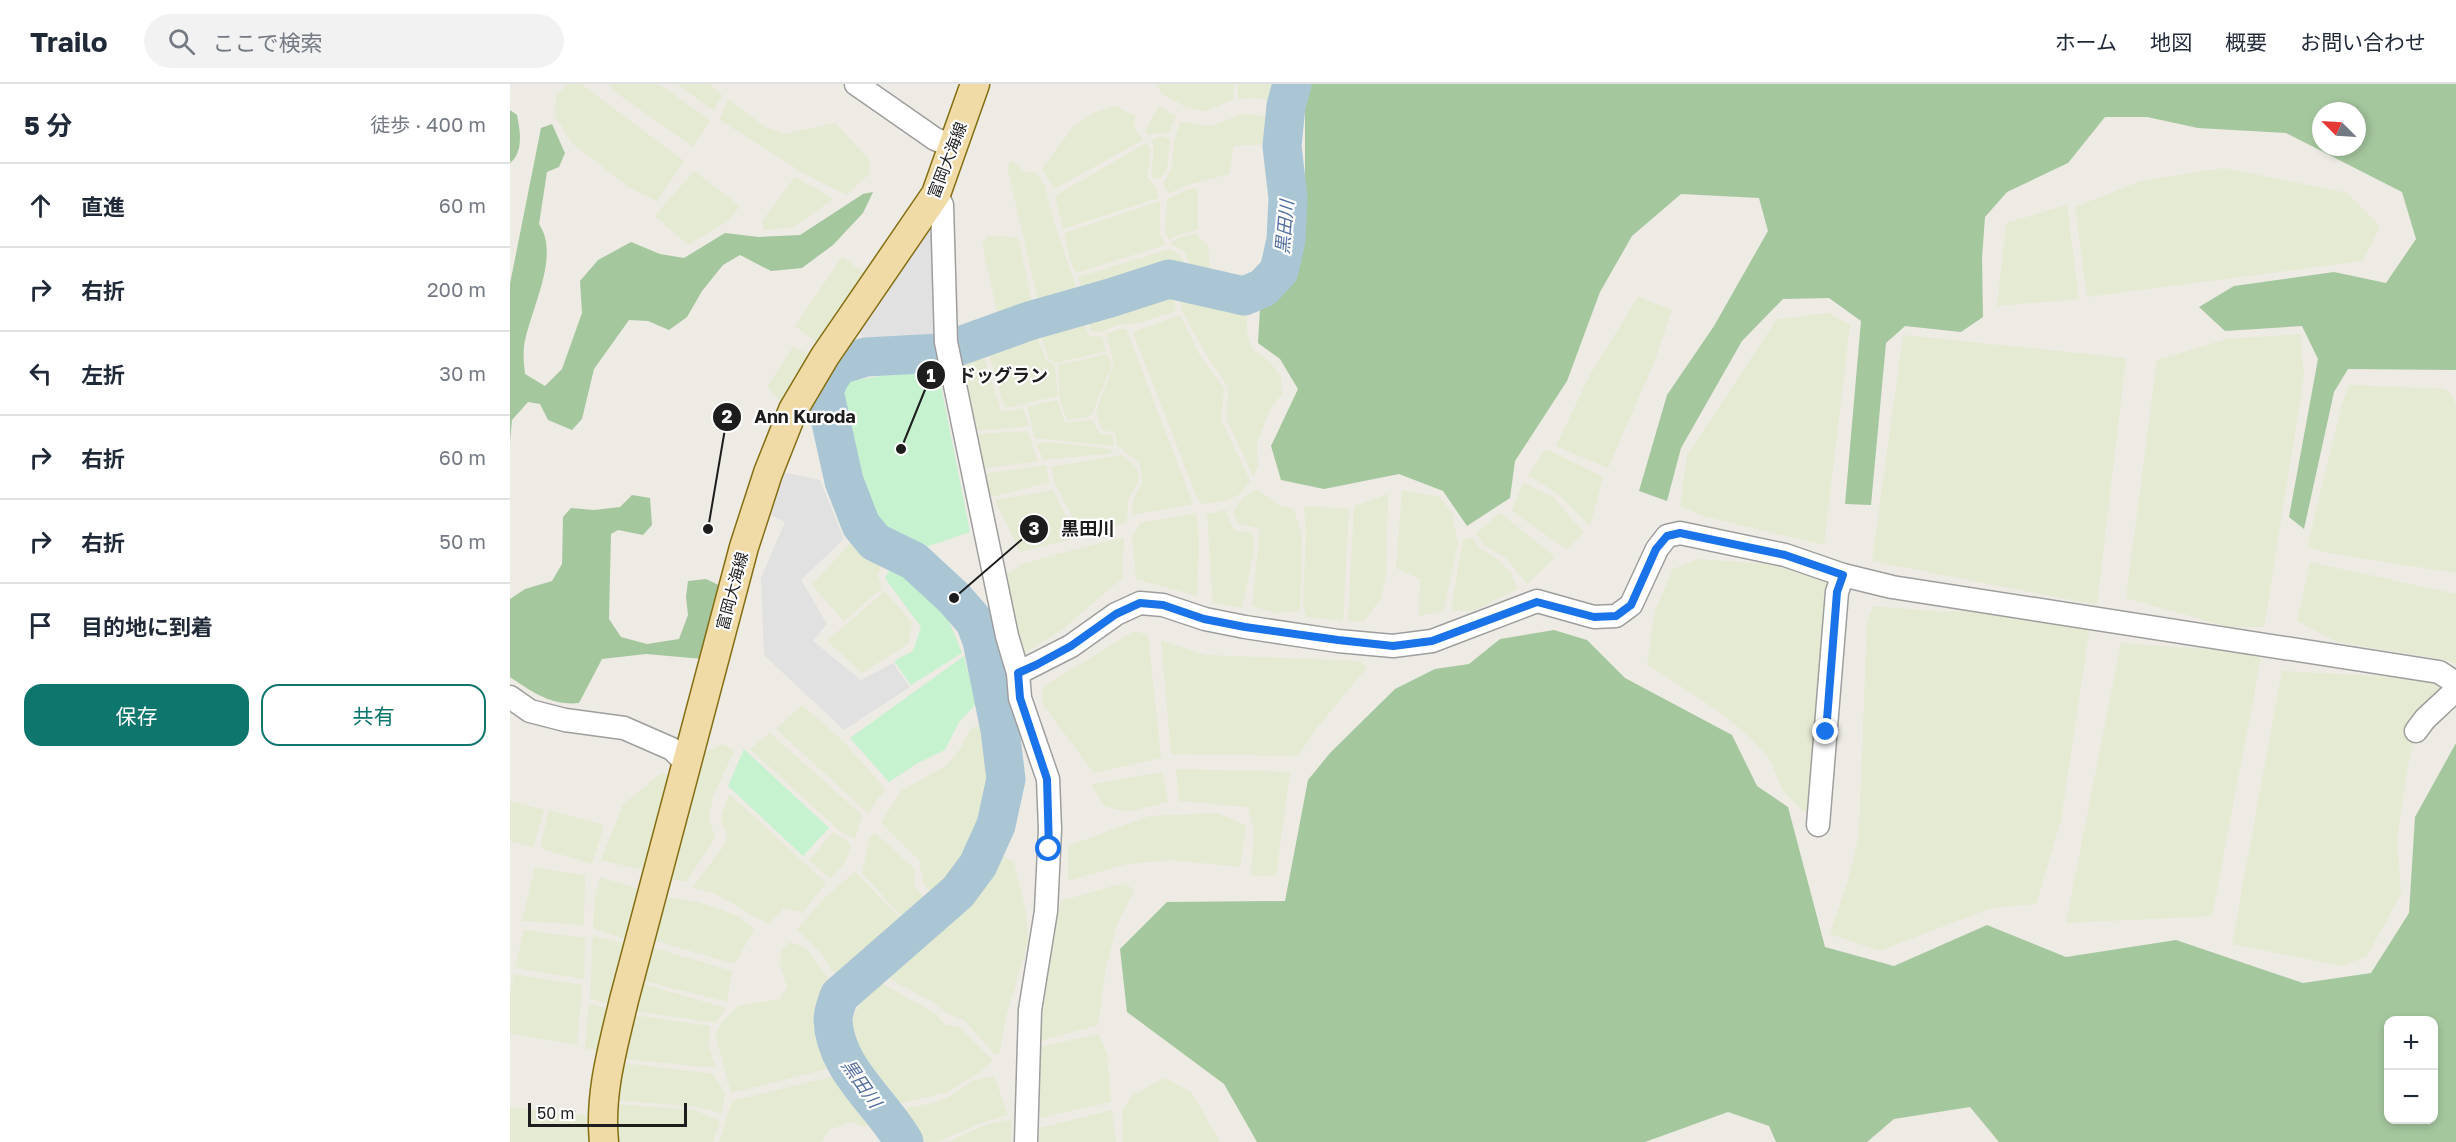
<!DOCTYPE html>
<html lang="ja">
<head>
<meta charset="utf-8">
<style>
	body { margin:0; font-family:"Golos Text","Noto Sans JP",sans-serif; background:#f2f2f3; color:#1f2937 }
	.controls { position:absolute; right:18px; bottom:18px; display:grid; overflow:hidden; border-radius:12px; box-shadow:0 3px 9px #0003 }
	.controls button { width:54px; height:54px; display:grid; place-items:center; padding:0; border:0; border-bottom:2px solid #e0e1e3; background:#fff; color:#1f2937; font:30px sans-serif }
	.compass { position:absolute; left:1802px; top:18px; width:54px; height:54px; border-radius:50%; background:#fff; box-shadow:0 3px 9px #0003; rotate:294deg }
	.scale { position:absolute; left:18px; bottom:15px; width:159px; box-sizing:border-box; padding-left:6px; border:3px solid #1d1d1d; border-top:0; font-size:16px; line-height:21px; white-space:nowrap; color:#1d1d1d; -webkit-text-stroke:4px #fff; paint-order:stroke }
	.stop { position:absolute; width:18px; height:18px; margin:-14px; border:4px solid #1a73e8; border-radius:50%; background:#fff }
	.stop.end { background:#1a73e8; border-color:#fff; box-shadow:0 2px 6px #0008 }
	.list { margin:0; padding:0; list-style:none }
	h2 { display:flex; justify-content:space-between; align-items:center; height:78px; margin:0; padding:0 24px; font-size:26px }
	h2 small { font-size:20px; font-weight:400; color:#747a83 }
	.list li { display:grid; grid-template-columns:39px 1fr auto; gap:18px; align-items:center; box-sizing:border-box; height:84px; padding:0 24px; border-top:2px solid #e0e1e3 }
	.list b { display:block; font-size:22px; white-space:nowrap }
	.list em { font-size:20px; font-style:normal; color:#747a83 }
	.actions { display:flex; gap:12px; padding:18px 24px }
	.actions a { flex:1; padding:14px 0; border:2px solid #0f766e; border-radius:18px; text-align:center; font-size:21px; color:#0f766e }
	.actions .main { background:#0f766e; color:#fff }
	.icon { flex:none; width:33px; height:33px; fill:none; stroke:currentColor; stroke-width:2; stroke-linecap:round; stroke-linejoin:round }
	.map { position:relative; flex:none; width:1946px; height:1058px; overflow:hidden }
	header { display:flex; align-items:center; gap:36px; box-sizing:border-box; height:84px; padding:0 30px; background:#fff; border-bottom:2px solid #e0e1e3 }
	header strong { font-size:28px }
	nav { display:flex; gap:33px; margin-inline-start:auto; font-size:21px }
	.search { width:420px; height:54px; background:#f2f2f3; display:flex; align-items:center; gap:15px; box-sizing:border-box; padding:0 21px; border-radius:33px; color:#747a83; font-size:22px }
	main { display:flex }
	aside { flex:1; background:#fff }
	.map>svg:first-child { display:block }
	.farmland { fill:#e5ead2 }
	.forest { fill:#a5c79e; fill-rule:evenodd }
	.park { fill:#c6f2d0 }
	.parking { fill:#e1e1e1 }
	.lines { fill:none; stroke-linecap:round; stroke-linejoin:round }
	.river { stroke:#aac6d5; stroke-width:39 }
	.minor-casing { stroke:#9e9e9e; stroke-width:25 }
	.major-casing { stroke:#846e12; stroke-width:31 }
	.minor { stroke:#fff; stroke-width:22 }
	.major { stroke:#f0daa6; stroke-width:28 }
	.route { stroke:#1a73e8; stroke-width:8 }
	.labels { text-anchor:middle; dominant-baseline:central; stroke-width:4.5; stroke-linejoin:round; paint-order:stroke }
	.street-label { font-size:16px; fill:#1d1d1d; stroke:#fff }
	.water-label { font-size:18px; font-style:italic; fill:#5671a1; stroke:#fff }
	.leader { fill:none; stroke:#1d1d1d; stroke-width:2 }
	.callout-dot { fill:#1d1d1d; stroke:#fff; stroke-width:2 }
	.mark-label { font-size:18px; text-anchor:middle; font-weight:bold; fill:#fff }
	.callout-label { font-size:18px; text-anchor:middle; font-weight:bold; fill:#1d1d1d; stroke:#fff; stroke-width:4.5; stroke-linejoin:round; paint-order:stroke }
</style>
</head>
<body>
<header>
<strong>Trailo</strong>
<div class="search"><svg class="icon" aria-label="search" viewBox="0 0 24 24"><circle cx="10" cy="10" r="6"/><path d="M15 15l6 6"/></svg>ここで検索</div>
<nav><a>ホーム</a><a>地図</a><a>概要</a><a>お問い合わせ</a></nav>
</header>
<main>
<aside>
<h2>5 分<small>徒歩 · 400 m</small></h2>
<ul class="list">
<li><svg class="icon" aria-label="ahead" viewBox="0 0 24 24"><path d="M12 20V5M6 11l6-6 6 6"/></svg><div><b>直進</b></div><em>60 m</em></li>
<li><svg class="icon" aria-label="right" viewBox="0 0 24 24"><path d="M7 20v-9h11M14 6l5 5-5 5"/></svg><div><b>右折</b></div><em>200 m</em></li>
<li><svg class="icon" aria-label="left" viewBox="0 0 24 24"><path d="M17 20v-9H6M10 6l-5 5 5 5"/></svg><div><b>左折</b></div><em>30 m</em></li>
<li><svg class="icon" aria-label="right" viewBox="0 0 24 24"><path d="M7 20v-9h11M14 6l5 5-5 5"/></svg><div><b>右折</b></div><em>60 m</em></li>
<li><svg class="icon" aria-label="right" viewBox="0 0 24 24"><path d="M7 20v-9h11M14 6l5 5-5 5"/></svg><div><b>右折</b></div><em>50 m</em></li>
<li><svg class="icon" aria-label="arrive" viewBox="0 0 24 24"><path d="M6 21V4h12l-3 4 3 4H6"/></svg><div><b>目的地に到着</b></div></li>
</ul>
<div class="actions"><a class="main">保存</a><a>共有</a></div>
</aside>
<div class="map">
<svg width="1946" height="1058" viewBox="0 0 1946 1058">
	<rect width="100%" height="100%" fill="#edebe4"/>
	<g class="farmland">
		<path d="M 59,0 L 71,0 L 174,77 L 147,117 L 120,104 L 62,59 L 45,32 L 46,11 Z"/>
		<path d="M 98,0 L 149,0 L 200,36 L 183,63 L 107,9 Z"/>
		<path d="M 167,0 L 199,0 L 212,11 L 204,27 Z"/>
		<path d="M 646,0 L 724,0 L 723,16 L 694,27 L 676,23 L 652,10 Z"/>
		<path d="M 728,0 L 773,0 L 768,18 L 743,14 L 727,15 Z"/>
		<path d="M 218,15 L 255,43 L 274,50 L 325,39 L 359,75 L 359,90 L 336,111 L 295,90 L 210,36 Z"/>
		<path d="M 605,22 L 625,32 L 624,44 L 633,56 L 544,105 L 532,85 L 563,43 L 583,29 Z"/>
		<path d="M 649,22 L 666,32 L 659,48 L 639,51 L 635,47 Z"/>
		<path d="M 736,29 L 758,33 L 764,41 L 764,60 L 724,62 L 719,90 L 684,99 L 659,109 L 653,100 L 661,86 L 665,54 L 670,38 L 701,42 Z"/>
		<path d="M 651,52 L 660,55 L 657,85 L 650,95 L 641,93 L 644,64 L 641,56 Z"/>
		<path d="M 636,59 L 641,65 L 637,93 L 646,104 L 648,114 L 553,145 L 545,112 Z"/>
		<path d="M 502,77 L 516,89 L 525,88 L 535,102 L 545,142 L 569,211 L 529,221 L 497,82 Z"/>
		<path d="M 1714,84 L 1837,109 L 1870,142 L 1853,177 L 1577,213 L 1565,123 L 1631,97 Z"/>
		<path d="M 184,87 L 230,122 L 218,137 L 178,161 L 145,132 Z"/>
		<path d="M 285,93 L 323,115 L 284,143 L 254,146 L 252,137 Z"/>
		<path d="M 682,104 L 688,106 L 688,145 L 667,151 L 660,156 L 655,149 L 657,115 Z"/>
		<path d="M 650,117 L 650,151 L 655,161 L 566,189 L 559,173 L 555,149 Z"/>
		<path d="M 1557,121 L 1569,215 L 1487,222 L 1496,139 Z"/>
		<path d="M 686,150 L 698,162 L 700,185 L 683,185 L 674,167 L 661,160 L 667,154 Z"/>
		<path d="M 478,152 L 508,153 L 523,222 L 488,233 L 472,159 Z"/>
		<path d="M 659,165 L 669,170 L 677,183 L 636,189 L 573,209 L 568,193 Z"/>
		<path d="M 332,173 L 356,190 L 307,259 L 285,242 Z"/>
		<path d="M 683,209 L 737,231 L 737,247 L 742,265 L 760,278 L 771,293 L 772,310 L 760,325 L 747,359 L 748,383 L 743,392 L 717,336 L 718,303 L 696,270 L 672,227 L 669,211 Z"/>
		<path d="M 663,210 L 666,227 L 629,239 L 607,241 L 592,248 L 581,247 L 577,233 L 605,223 Z"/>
		<path d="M 1128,213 L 1162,226 L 1145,276 L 1098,384 L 1046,362 L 1080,291 Z"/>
		<path d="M 1318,229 L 1340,241 L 1314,461 L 1196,433 L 1170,422 L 1177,372 L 1267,235 Z"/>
		<path d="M 670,231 L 690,272 L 714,304 L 711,336 L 740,397 L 730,410 L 718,416 L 692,420 L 688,416 L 623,248 Z"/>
		<path d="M 572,234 L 579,252 L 592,253 L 596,267 L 546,279 L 538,274 L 530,247 Z"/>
		<path d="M 609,245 L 616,245 L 683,420 L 622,431 L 623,416 L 632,399 L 630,380 L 607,361 L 605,349 L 592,346 L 586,328 L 604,279 L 596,250 Z"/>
		<path d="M 526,250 L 536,276 L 545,281 L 548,312 L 495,324 L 477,264 Z"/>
		<path d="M 1790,250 L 1794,292 L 1754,543 L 1719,543 L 1616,514 L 1647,276 L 1717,255 Z"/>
		<path d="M 1393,251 L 1616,274 L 1587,521 L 1362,477 Z"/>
		<path d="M 283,263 L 299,270 L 271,318 L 257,303 Z"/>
		<path d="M 472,266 L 491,328 L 513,324 L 519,342 L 464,347 L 447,275 Z"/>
		<path d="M 598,270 L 601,283 L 581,332 L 557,336 L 550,316 L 548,281 Z"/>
		<path d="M 1839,301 L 1935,305 L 1943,313 L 1946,322 L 1946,489 L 1817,469 L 1797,463 L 1832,320 Z"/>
		<path d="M 547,316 L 555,339 L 582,336 L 589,349 L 603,352 L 604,362 L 525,354 L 517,323 Z"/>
		<path d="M 517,347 L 528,377 L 470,385 L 465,350 Z"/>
		<path d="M 542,358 L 599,365 L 604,369 L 534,376 L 526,360 Z"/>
		<path d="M 1036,365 L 1093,393 L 1080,442 L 1048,410 L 1018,391 Z"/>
		<path d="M 612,371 L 627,384 L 629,396 L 618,416 L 617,438 L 573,453 L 544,397 L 541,383 Z"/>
		<path d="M 536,381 L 539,398 L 487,412 L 476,411 L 472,390 Z"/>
		<path d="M 1013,399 L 1043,413 L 1074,449 L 1056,465 L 1002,427 Z"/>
		<path d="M 747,405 L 768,421 L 784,425 L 792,453 L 790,527 L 765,529 L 742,522 L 750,445 L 728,439 L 723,427 L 735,412 Z"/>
		<path d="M 543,406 L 567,454 L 510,468 L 485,416 Z"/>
		<path d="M 892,406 L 930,413 L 942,429 L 948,460 L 933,527 L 909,532 L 910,495 L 886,484 Z"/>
		<path d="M 878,410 L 876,492 L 871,514 L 854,537 L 838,537 L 844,422 Z"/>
		<path d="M 794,422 L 839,425 L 833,537 L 796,533 L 793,520 L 796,450 Z"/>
		<path d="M 716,426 L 720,439 L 726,447 L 742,448 L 744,466 L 732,524 L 703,519 L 697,430 Z"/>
		<path d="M 686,429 L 689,455 L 687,512 L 626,495 L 622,452 L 627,446 L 630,439 Z"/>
		<path d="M 990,429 L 1045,473 L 1017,500 L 996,474 L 975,462 L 966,449 Z"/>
		<path d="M 614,453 L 612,494 L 553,545 L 513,570 L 492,494 L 514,479 Z"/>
		<path d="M 962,453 L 970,465 L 985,473 L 1001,489 L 1007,505 L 963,527 L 941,527 L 953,456 Z"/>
		<path d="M 343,456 L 357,472 L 373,479 L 367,490 L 372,504 L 334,537 L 302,501 Z"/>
		<path d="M 1189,475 L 1256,480 L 1319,495 L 1302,723 L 1294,728 L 1273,707 L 1261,677 L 1239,652 L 1207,626 L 1137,580 L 1145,527 L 1163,485 Z"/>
		<path d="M 1800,478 L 1946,510 L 1946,580 L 1936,576 L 1827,558 L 1787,537 Z"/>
		<path d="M 375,507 L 402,539 L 399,559 L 352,589 L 317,557 Z"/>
		<path d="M 1363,522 L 1433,528 L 1496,526 L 1580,542 L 1551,736 L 1526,820 L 1481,824 L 1369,867 L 1320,850 L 1339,794 L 1349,749 L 1357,538 Z"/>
		<path d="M 624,547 L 638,551 L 651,674 L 584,689 L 532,619 L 533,603 Z"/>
		<path d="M 651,556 L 696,571 L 850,577 L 857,583 L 806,645 L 788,672 L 661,670 Z"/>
		<path d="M 1611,559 L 1732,568 L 1751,574 L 1702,832 L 1556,839 Z"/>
		<path d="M 1772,587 L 1923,595 L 1930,606 L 1910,631 L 1899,676 L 1887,753 L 1891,810 L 1857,872 L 1832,882 L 1722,860 Z"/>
		<path d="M 292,621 L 333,657 L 375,705 L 358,729 L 266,645 Z"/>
		<path d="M 469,641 L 484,680 L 479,725 L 457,771 L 423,812 L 413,798 L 409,776 L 371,739 L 391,707 L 437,681 L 450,665 L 460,645 Z"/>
		<path d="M 260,649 L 352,731 L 345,755 L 330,747 L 240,665 Z"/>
		<path d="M 213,660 L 224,667 L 203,712 L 199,733 L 205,754 L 176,798 L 160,795 L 193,669 Z"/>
		<path d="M 666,685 L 780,688 L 766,792 L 741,791 L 744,746 L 738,723 L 669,717 Z"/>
		<path d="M 652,688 L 658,718 L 617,728 L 594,722 L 581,700 Z"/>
		<path d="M 150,690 L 161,690 L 137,787 L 91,776 L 113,721 Z"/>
		<path d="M 219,710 L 316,799 L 293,828 L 274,824 L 258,840 L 204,809 L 182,804 L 214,762 L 217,751 L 211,734 Z"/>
		<path d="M 0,717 L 34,726 L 23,763 L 0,757 Z"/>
		<path d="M 39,726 L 94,741 L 82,780 L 30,764 Z"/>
		<path d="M 707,729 L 736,741 L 730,783 L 661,776 L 616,780 L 558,797 L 558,762 L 639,732 Z"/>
		<path d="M 323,748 L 341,760 L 336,777 L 321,795 L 299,776 Z"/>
		<path d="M 365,749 L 405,785 L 405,802 L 416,817 L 396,837 L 352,789 L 360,753 Z"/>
		<path d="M 489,770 L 504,778 L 516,828 L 518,858 L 496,932 L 490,969 L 485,970 L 453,935 L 438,930 L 423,918 L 378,894 L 455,824 L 470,805 Z"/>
		<path d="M 25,783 L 75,792 L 74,841 L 12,837 Z"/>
		<path d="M 345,788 L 390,834 L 389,841 L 325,890 L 310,868 L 287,846 L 314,814 Z"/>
		<path d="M 90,793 L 132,806 L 118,856 L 83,844 L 85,813 Z"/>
		<path d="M 614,799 L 624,806 L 607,841 L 596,884 L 588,941 L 530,957 L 536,888 L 551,817 Z"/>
		<path d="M 157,813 L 189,818 L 228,832 L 244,845 L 225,880 L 143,856 Z"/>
		<path d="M 14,846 L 75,854 L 74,895 L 5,884 Z"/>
		<path d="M 83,852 L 116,860 L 103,921 L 80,915 Z"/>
		<path d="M 280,858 L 296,864 L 321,898 L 310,924 L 308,945 L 320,984 L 221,1009 L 205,951 L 211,939 L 228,922 L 270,915 L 277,903 L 269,878 L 273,864 Z"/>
		<path d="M 140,863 L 222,887 L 217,918 L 131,896 Z"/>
		<path d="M 4,890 L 72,901 L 67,961 L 0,950 L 0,909 Z"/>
		<path d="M 129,899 L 216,924 L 205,939 L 124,927 Z"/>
		<path d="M 371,899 L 424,929 L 436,941 L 450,943 L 483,977 L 469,989 L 435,1009 L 399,1017 L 386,1022 L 358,981 L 341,950 L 343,933 L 354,914 Z"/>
		<path d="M 79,919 L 100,926 L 90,967 L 75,964 Z"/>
		<path d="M 123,931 L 200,942 L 198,961 L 206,984 L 114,975 Z"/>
		<path d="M 589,950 L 597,970 L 601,1018 L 530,1034 L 530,963 Z"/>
		<path d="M 113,979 L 203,990 L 215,1009 L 212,1029 L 187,1023 L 105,1016 Z"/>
		<path d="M 484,992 L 498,1031 L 474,1038 L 427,1058 L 416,1058 L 392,1028 L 400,1023 L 424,1019 L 439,1013 L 464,996 Z"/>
		<path d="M 321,993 L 329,996 L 364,1036 L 354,1043 L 341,1038 L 319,1046 L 312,1058 L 209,1058 L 222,1017 Z"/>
		<path d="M 655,994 L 681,1008 L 710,1058 L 613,1058 L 612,1027 L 623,1011 Z"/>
		<path d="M 105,1020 L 184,1026 L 210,1037 L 203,1058 L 111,1058 L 103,1048 Z"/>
		<path d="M 0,1023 L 78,1032 L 79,1058 L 0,1058 Z"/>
		<path d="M 602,1026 L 606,1058 L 529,1058 L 530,1044 Z"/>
		<path d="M 502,1035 L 501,1058 L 437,1058 L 475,1041 Z"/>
	</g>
	<g class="forest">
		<path d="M 795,0 L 1946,0 L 1946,286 L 1838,285 L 1824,308 L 1794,445 L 1779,433 L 1808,275 L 1792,242 L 1715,247 L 1689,223 L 1724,202 L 1824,188 L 1876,199 L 1906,155 L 1892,108 L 1776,49 L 1688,44 L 1637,33 L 1595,33 L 1558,79 L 1497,108 L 1475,133 L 1472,174 L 1473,233 L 1451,248 L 1395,242 L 1376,259 L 1361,421 L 1335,420 L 1351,237 L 1319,214 L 1273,215 L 1232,257 L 1171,364 L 1157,417 L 1129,407 L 1157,311 L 1204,242 L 1258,147 L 1249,114 L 1171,110 L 1122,152 L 1090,208 L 1057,297 L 1005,377 L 1000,414 L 957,442 L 933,407 L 889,390 L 814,405 L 771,396 L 761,362 L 788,305 L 770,275 L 748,259 L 750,224 L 782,187 L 795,112 ZM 1811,27 L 1847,27 L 1847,63 L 1811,63 Z"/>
		<path d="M 0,26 L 7,31 C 10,46 14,68 0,79 Z"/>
		<path d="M 42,40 L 55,69 L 49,83 L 37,88 L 29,140 C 51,172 20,226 14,262 C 13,271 14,281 15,290 L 35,302 L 52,285 L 72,229 L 70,197 L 88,176 L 121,158 L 150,170 L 174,174 L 215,149 L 249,153 L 290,151 L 353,110 L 363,108 L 353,129 L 323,161 L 292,184 L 261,187 L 230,171 L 213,181 L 192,207 L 177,233 L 159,246 L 138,237 L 119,236 L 84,285 L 72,335 L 62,346 L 38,336 L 30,320 L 18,318 L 2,336 L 0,357 L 0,200 L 31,44 Z"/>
		<path d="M 122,411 L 140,414 L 142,441 L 133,451 L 108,446 L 101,450 L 99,535 L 111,553 L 137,560 L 169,555 L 178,531 L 176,513 L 178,497 L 196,495 L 213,503 L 193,575 L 136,570 L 92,575 L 69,619 C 42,622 22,608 0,593 L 0,515 L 15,505 L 42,497 L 52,480 L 53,433 L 61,424 L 84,426 L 110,423 Z"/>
		<path d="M 1044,546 L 1077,556 L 1115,594 L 1222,651 L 1247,702 L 1278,723 L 1315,863 L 1384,882 L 1477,841 L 1556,873 L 1666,856 L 1793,899 L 1861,889 L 1899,829 L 1905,733 L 1946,659 L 1946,1058 L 1489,1058 L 1460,1023 L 1384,1035 L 1357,1058 L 1266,1058 L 1259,1042 L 1218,1028 L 1135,1058 L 747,1058 L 714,1000 L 617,928 L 610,865 L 657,818 L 775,817 L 798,696 L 820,669 L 885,605 L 925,585 L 959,580 L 990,555 ZM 1878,936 L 1924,936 L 1924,1036 L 1878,1036 Z"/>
	</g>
	<g class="park">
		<path d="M 427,282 L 460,448 L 416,463 L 366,437 L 351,410 L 327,320 L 336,298 Z"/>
		<path d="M 381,484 L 403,493 L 436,530 L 452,569 L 401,601 L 384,577 L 403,567 L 411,543 L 375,494 Z"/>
		<path d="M 454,572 L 466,620 L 449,638 L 435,666 L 406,680 L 379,698 L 340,654 Z"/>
		<path d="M 234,665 L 319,744 L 293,772 L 218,702 Z"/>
	</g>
	<g class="parking">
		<path d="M 425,145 L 427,252 L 393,256 L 354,254 L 346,247 L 414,148 Z"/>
		<path d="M 272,388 L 310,396 L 334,455 L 291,496 L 317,540 L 303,557 L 351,596 L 383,579 L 400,603 L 334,646 L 254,571 L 251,494 L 275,438 L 258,430 Z"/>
	</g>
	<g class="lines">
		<path class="river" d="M 394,1058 C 371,1018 324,984 323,935 C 323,928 327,919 329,912 L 448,808 L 468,781 L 486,741 L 496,695 L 490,646 L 472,557 L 465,538 L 444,514 L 404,477 L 365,458 L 351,441 L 334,397 L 314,307 L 320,293 L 329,281 L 356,273 L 430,269 L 519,237 L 600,214 L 659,195 L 734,212 L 753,204 L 769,187 L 776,156 L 778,114 L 772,62 L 776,22 L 782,0"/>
		<defs>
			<g id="minor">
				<path d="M 346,0 L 425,55 L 443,62"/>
				<path d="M 426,110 L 432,121 L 436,258 L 497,552 L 508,589 L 510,614 L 538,695 L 540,745 L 536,827 L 520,926 L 516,1058"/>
				<path d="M 508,589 L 561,562 L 606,530 L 630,519 L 653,521 L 695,535 L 735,543 L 828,557 L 883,562 L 922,557 L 1027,517 L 1084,533 L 1106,532 L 1121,521 L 1147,465 L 1157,452 L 1170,449 L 1275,471 L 1333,491 L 1382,503 L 1929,588 L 1946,599"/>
				<path d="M 0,613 L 20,627 L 55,636 L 114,644 L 162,665 L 177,680"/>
				<path d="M 1906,647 L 1915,635 L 1946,606"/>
				<path d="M 1308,741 L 1327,508 L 1333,491"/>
			</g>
			<path id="major" d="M 94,1058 C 89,1010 103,963 114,916 L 234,463 L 258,389 L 283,326 L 315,272 L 426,110 L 465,0"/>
		</defs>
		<use href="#minor" class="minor-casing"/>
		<use href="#major" class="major-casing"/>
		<use href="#minor" class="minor"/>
		<use href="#major" class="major"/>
	</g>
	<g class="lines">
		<path class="route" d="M 539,765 L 537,695 L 510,614 L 508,589 L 526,581 L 561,562 L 606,530 L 630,519 L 653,521 L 694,535 L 735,543 L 828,556 L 883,562 L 922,557 L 1027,518 L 1084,533 L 1106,532 L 1121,521 L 1146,465 L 1157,452 L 1170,449 L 1275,471 L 1333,491 L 1327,508 L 1316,648"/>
	</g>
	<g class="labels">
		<g class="street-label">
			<text transform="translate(437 76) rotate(-69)">富岡大海線</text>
			<text transform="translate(222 507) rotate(-75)">富岡大海線</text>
		</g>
		<g class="water-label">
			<text transform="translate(774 143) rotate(-85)">黒田川</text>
			<text transform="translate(352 999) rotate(55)">黒田川</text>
		</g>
	</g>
	<path class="leader" d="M391 365L421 291M198 445L217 333M444 514L524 445"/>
	<g class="callout-dot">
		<circle cx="391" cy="365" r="6"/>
		<circle cx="198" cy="445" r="6"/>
		<circle cx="444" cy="514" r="6"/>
		<circle cx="421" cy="291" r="15"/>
		<circle cx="217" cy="333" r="15"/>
		<circle cx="524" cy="445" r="15"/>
	</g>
	<g class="mark-label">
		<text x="421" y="298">1</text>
		<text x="217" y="339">2</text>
		<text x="524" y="451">3</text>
	</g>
	<g class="callout-label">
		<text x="493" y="298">ドッグラン</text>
		<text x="295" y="339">Ann Kuroda</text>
		<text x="578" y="451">黒田川</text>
	</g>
</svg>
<div class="controls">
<button>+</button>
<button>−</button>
</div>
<svg class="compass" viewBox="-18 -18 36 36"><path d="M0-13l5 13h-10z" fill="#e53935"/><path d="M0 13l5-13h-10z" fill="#747a83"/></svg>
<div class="scale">50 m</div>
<div class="stop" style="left:539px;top:765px"></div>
<div class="stop end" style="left:1316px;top:648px"></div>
</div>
</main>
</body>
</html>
